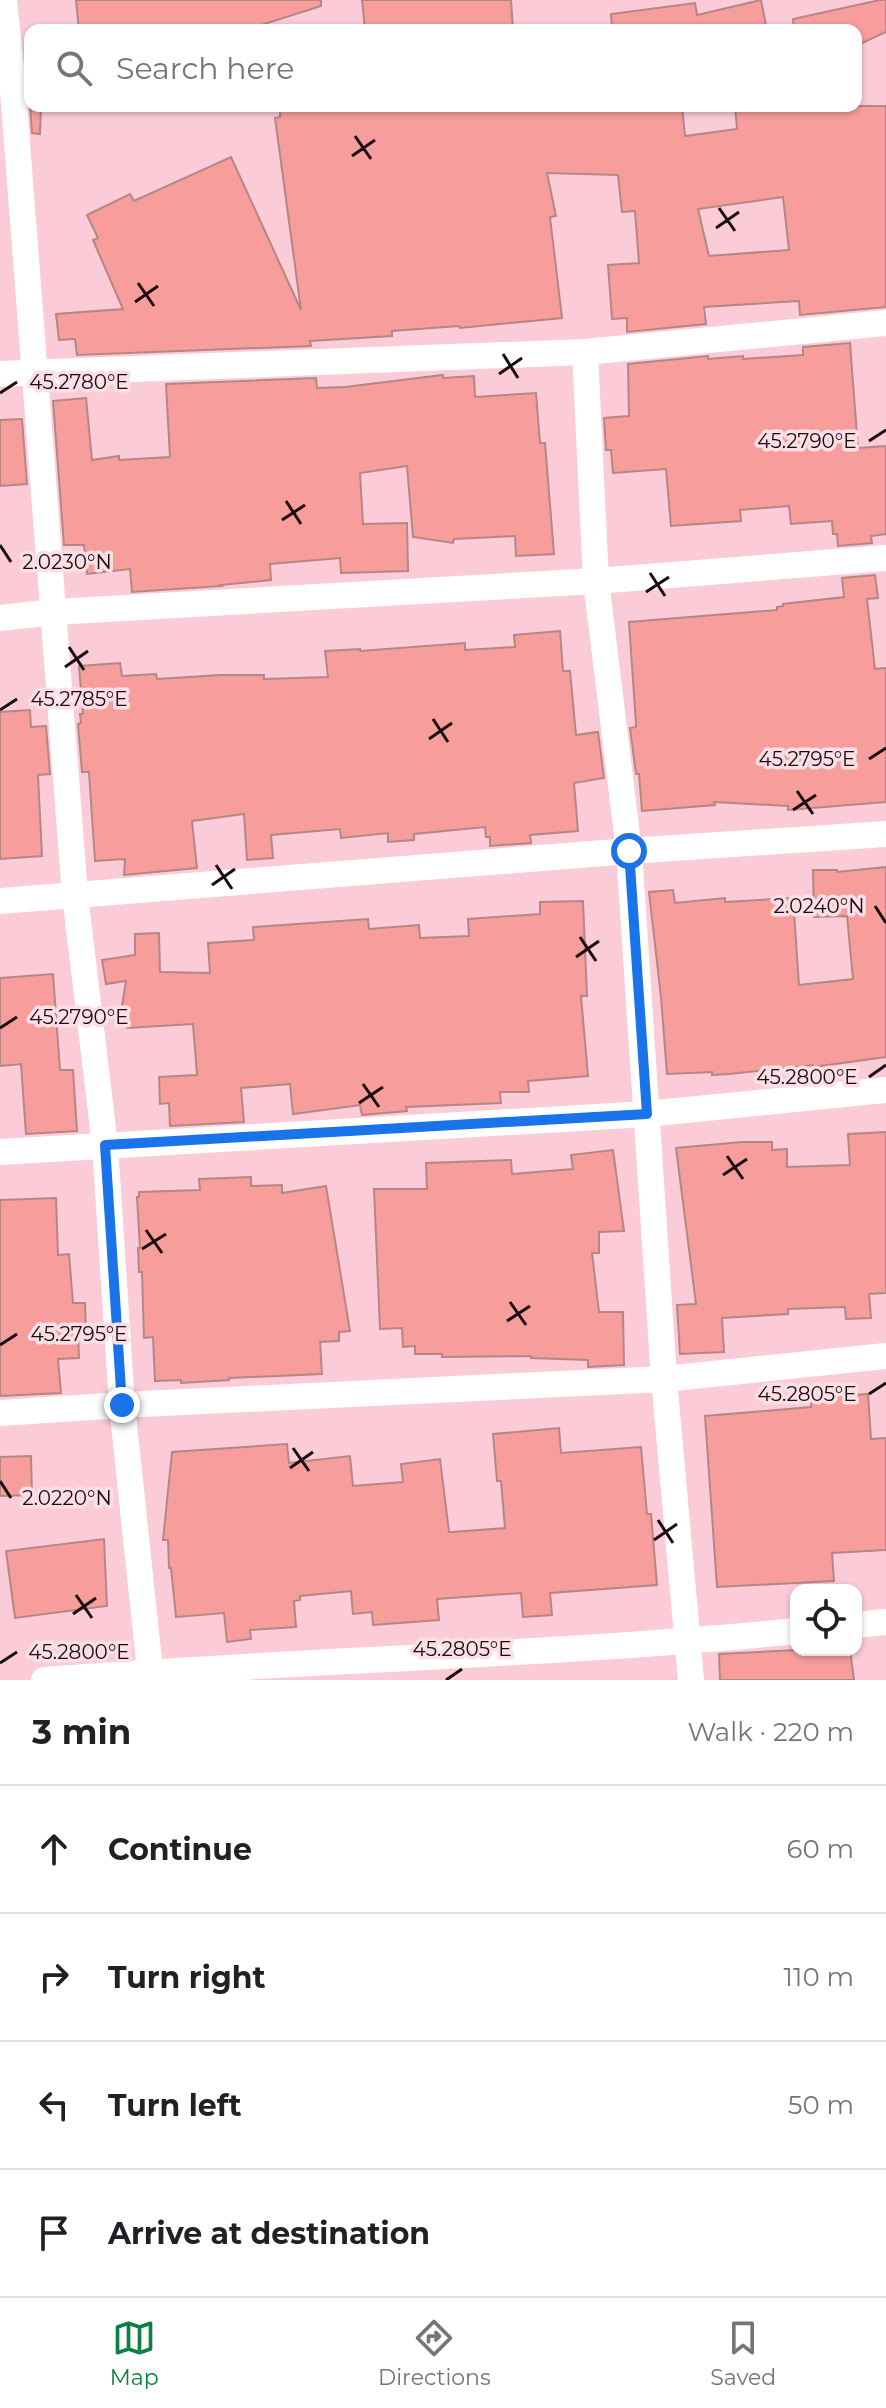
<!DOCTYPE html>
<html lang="en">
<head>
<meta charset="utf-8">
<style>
	body { margin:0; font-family:Montserrat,sans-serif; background:#f6f6f6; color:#202124 }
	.controls { position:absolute; right:24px; bottom:24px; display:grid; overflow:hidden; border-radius:16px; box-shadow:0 2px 6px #0004 }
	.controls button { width:72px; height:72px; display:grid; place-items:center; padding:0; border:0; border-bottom:2px solid #e0e0e0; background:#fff; color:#202124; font:40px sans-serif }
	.stop { position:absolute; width:24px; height:24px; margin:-18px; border:6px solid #1a73e8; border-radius:50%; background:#fff }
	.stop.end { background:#1a73e8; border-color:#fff; box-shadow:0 2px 8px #0008 }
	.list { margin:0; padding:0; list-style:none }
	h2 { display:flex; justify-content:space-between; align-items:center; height:104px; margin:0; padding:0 32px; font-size:34px }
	h2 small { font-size:26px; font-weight:400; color:#757577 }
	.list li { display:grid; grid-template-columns:52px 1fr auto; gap:24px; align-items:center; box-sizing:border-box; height:128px; padding:0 32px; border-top:2px solid #e0e0e0 }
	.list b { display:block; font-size:30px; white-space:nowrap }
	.list em { font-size:26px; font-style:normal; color:#757577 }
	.icon { flex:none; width:44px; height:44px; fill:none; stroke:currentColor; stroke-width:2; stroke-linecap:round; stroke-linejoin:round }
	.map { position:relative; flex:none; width:886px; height:1680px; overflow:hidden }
	.search { position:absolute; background:#fff; box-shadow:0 2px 6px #0004; left:24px; right:24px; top:24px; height:88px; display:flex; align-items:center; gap:20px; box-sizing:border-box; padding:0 28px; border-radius:16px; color:#757577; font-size:30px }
	.sheet { height:616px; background:#fff }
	nav { display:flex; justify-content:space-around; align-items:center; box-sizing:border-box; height:112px; border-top:2px solid #e0e0e0; background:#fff; font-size:22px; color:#757577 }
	nav a { display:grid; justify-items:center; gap:4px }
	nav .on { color:#0b8043 }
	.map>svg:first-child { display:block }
	.building { fill:#f79e9d; stroke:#b48785; stroke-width:2; fill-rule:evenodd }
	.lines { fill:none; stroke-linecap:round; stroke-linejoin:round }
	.minor { stroke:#fff; stroke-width:26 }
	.route { stroke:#1a73e8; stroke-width:10 }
	.ticks { fill:none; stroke:#1a0b0f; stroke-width:3 }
	.ticks-label { font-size:20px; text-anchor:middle; fill:#1a0b0f; stroke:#fcdee6; stroke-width:7; stroke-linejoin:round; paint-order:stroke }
</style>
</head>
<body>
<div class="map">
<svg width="886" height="1680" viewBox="0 0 886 1680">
	<rect width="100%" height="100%" fill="#fbcbd8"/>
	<g class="building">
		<path d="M 76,0 L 321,0 L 321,6 L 258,26 L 227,30 L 225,30 L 224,27 L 158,30 L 79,30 Z"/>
		<path d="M 362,0 L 511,0 L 513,30 L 365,30 Z"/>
		<path d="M 761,0 L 767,30 L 612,30 L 611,14 L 695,3 L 697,15 Z"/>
		<path d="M 880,0 L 886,0 L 886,32 L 856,46 L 856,30 L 794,30 L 793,19 Z"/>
		<path d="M 30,106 L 41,106 L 40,134 L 32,133 Z"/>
		<path d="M 280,106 L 682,106 L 685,136 L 737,129 L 735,106 L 886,106 L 886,307 L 800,315 L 799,301 L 704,307 L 706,324 L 627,332 L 627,318 L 612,319 L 608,265 L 639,263 L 635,211 L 622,212 L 618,175 L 547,173 L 556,216 L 550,217 L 562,318 L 460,328 L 459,326 L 392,331 L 392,336 L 310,341 L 311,346 L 77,355 L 75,339 L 59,340 L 56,314 L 123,309 L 93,240 L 98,238 L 87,215 L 130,194 L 134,201 L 231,157 L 301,310 L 275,118 L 280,117 ZM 783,197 L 789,250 L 709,256 L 698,209 Z"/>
		<path d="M 850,343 L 858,448 L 886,446 L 886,534 L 871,536 L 872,543 L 838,546 L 837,534 L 833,534 L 832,521 L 791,524 L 789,506 L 740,510 L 741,521 L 671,526 L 666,469 L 613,473 L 611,450 L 606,450 L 604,418 L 629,416 L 628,364 L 708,356 L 708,359 L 743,356 L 743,359 L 803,355 L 803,347 Z"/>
		<path d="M 443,375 L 443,378 L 474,376 L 475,397 L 536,393 L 540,443 L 545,443 L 554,554 L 516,556 L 515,536 L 454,539 L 453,543 L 413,537 L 407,466 L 360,473 L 363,524 L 407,523 L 408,571 L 341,573 L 340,558 L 270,564 L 271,580 L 221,585 L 222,586 L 132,592 L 130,569 L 87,574 L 84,545 L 64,545 L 53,401 L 86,398 L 92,460 L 119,456 L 119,460 L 170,457 L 166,384 L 316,378 L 317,388 L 345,387 Z"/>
		<path d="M 22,419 L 27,484 L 0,486 L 0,420 Z"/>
		<path d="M 875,575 L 878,598 L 867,599 L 875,669 L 886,668 L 886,802 L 788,810 L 788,806 L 714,802 L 715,805 L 642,811 L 639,774 L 636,774 L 630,728 L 636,727 L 636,724 L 629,622 L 777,610 L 777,607 L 783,606 L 783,604 L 844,597 L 842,578 Z"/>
		<path d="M 560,631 L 563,671 L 570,671 L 576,735 L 598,732 L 604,778 L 574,783 L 578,831 L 530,835 L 531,843 L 490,846 L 490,837 L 486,837 L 485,827 L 414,834 L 414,840 L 388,842 L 388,833 L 341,838 L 340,829 L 271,835 L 273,858 L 247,860 L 244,814 L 192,821 L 197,868 L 124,875 L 125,859 L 95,861 L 89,772 L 82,772 L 78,724 L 81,723 L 80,714 L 83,714 L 79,666 L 120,663 L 122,676 L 156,674 L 157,679 L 221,675 L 264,675 L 264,679 L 328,677 L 325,651 L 360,649 L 360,651 L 465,643 L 465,650 L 515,647 L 514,635 Z"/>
		<path d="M 30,710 L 31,727 L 46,726 L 50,774 L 38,775 L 42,856 L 0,859 L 0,712 Z"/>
		<path d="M 886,867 L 886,1057 L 813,1067 L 813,1065 L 729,1074 L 712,1075 L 712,1072 L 667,1074 L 661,997 L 649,892 L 673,890 L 675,903 L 725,898 L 725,902 L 793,898 L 799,985 L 853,979 L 847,916 L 814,917 L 813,870 L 837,870 L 837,872 Z"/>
		<path d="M 583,901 L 587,996 L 581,996 L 588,1076 L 528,1081 L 529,1092 L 500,1092 L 501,1103 L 406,1107 L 407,1111 L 362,1115 L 360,1105 L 293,1114 L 290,1084 L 241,1088 L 244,1122 L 170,1126 L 169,1103 L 160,1104 L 159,1077 L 197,1075 L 193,1024 L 127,1028 L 127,1025 L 119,1024 L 126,981 L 106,984 L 102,960 L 135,955 L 135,934 L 159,933 L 160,972 L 210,973 L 208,943 L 254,940 L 253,927 L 368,919 L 369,929 L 419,925 L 420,938 L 469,936 L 468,919 L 540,914 L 540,902 Z"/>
		<path d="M 53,974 L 60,1070 L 73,1070 L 77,1131 L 26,1134 L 21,1064 L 0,1066 L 0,978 Z"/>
		<path d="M 886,1132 L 886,1293 L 869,1294 L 871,1318 L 846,1319 L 845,1307 L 788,1309 L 788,1314 L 722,1318 L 724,1352 L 680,1354 L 677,1305 L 696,1304 L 676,1148 L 742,1142 L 772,1142 L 772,1150 L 787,1149 L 787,1167 L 850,1165 L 848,1134 Z"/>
		<path d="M 613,1150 L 624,1231 L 599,1232 L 599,1253 L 592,1253 L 599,1312 L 623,1312 L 624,1365 L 588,1367 L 588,1360 L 531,1358 L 531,1356 L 442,1357 L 442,1354 L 415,1354 L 415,1346 L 403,1347 L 402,1328 L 380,1329 L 374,1189 L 427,1189 L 426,1163 L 511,1160 L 512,1174 L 573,1169 L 571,1155 Z"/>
		<path d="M 251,1177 L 251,1186 L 282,1185 L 282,1193 L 326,1186 L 350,1331 L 339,1332 L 339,1341 L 320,1342 L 322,1374 L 229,1378 L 229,1380 L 181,1383 L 181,1380 L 155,1381 L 153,1337 L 144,1338 L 142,1272 L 139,1272 L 138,1248 L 140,1248 L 137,1197 L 139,1197 L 139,1192 L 200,1190 L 199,1179 Z"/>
		<path d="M 56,1198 L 58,1255 L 69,1254 L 73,1303 L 85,1303 L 86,1333 L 78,1333 L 79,1358 L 58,1359 L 61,1393 L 0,1396 L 0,1200 Z"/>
		<path d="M 868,1394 L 871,1439 L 886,1438 L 886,1550 L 832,1553 L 834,1581 L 717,1587 L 705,1416 L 811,1407 L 811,1397 Z"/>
		<path d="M 559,1428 L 561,1453 L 641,1447 L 647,1514 L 651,1514 L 657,1585 L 550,1593 L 552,1615 L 523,1617 L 521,1593 L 437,1599 L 439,1620 L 373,1625 L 372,1612 L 353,1614 L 351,1591 L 300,1596 L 300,1600 L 294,1601 L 296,1627 L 250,1630 L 251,1639 L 227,1642 L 224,1613 L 176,1617 L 171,1568 L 169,1568 L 168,1540 L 163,1540 L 172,1452 L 287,1444 L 289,1463 L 350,1456 L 353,1486 L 403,1482 L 401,1464 L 440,1459 L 449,1532 L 452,1532 L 505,1528 L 501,1481 L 497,1481 L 493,1434 Z"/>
		<path d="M 31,1456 L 32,1495 L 0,1496 L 0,1457 Z"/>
		<path d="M 104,1539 L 107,1606 L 15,1618 L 6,1551 Z"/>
		<path d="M 796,1650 L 850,1650 L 854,1680 L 720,1680 L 719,1654 Z"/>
	</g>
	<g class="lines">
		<g class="minor">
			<path d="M 4,0 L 12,78 L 75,895 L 105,1145 L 122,1405 L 151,1680"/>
			<path d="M 585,352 L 596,581 L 629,851 L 664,1379 L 691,1680"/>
			<path d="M 0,374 L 585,352 L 886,323"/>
			<path d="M 0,618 L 54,612 L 596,581 L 886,558"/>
			<path d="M 0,901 L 629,851 L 886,834"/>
			<path d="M 0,1152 L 647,1114 L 886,1090"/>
			<path d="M 0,1413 L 122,1405 L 664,1379 L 886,1356"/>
			<path d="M 856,1625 L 886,1622"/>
			<path d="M 44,1680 C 294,1660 546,1656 796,1631"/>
		</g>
	</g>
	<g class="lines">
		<path class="route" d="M 122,1405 L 105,1145 L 647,1114 L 629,851"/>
	</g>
	<path class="ticks" d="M 355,136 L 371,159M 352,156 L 375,140M 719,208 L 735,231M 716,228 L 739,212M 138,283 L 154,306M 135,302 L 158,286M 503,354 L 518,378M 499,374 L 522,358M 0,393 L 17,382M 869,441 L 886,430M 286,501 L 301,524M 282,520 L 305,505M 0,545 L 11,562M 650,573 L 665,596M 646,592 L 669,577M 69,647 L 84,670M 65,667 L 88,651M 0,710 L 17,699M 433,719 L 448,742M 429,739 L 452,723M 869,759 L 886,748M 797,791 L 813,814M 793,810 L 816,795M 216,865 L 232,889M 212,885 L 235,869M 875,906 L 886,923M 580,937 L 596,961M 576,957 L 599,941M 0,1028 L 17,1017M 869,1077 L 886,1065M 363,1084 L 379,1107M 359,1103 L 383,1087M 727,1156 L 743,1179M 723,1175 L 747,1159M 146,1230 L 162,1253M 142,1249 L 166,1234M 510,1302 L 526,1325M 507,1321 L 530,1306M 0,1345 L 17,1334M 869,1394 L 886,1383M 293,1448 L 309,1471M 290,1468 L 313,1452M 0,1481 L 11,1498M 658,1520 L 673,1543M 654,1540 L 677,1524M 76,1595 L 92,1618M 73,1614 L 96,1598M 0,1663 L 17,1652M 446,1680 L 462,1669"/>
	<g class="ticks-label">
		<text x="79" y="389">45.2780°E</text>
		<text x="807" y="448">45.2790°E</text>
		<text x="67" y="569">2.0230°N</text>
		<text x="79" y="706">45.2785°E</text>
		<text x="807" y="766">45.2795°E</text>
		<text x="819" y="913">2.0240°N</text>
		<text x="79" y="1024">45.2790°E</text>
		<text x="807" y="1084">45.2800°E</text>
		<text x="79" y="1341">45.2795°E</text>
		<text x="807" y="1401">45.2805°E</text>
		<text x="67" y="1505">2.0220°N</text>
		<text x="462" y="1656">45.2805°E</text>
		<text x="79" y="1659">45.2800°E</text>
	</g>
</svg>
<div class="controls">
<button><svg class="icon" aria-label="locate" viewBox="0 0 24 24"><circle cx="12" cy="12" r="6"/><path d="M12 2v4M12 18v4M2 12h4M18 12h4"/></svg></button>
</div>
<div class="stop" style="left:629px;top:851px"></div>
<div class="stop end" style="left:122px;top:1405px"></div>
<div class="search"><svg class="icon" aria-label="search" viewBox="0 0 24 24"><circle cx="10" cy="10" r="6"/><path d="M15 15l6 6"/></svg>Search here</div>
</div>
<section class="sheet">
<h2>3 min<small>Walk · 220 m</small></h2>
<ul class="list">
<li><svg class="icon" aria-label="ahead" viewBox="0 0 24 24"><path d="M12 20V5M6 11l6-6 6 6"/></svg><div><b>Continue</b></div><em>60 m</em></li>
<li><svg class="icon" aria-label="right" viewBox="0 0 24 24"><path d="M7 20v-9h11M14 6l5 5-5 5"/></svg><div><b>Turn right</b></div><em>110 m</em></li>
<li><svg class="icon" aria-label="left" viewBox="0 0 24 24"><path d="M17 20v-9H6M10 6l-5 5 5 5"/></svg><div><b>Turn left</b></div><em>50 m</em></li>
<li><svg class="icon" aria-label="arrive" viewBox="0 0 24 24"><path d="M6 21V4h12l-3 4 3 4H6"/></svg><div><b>Arrive at destination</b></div></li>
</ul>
</section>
<nav>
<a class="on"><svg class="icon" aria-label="map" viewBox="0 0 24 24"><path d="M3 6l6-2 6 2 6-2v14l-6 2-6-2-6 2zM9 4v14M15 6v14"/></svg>Map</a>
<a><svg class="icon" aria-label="directions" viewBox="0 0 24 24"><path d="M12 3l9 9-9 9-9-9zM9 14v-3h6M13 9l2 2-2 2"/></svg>Directions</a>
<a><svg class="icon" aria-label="saved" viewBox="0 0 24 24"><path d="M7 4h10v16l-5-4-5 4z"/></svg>Saved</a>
</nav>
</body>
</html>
